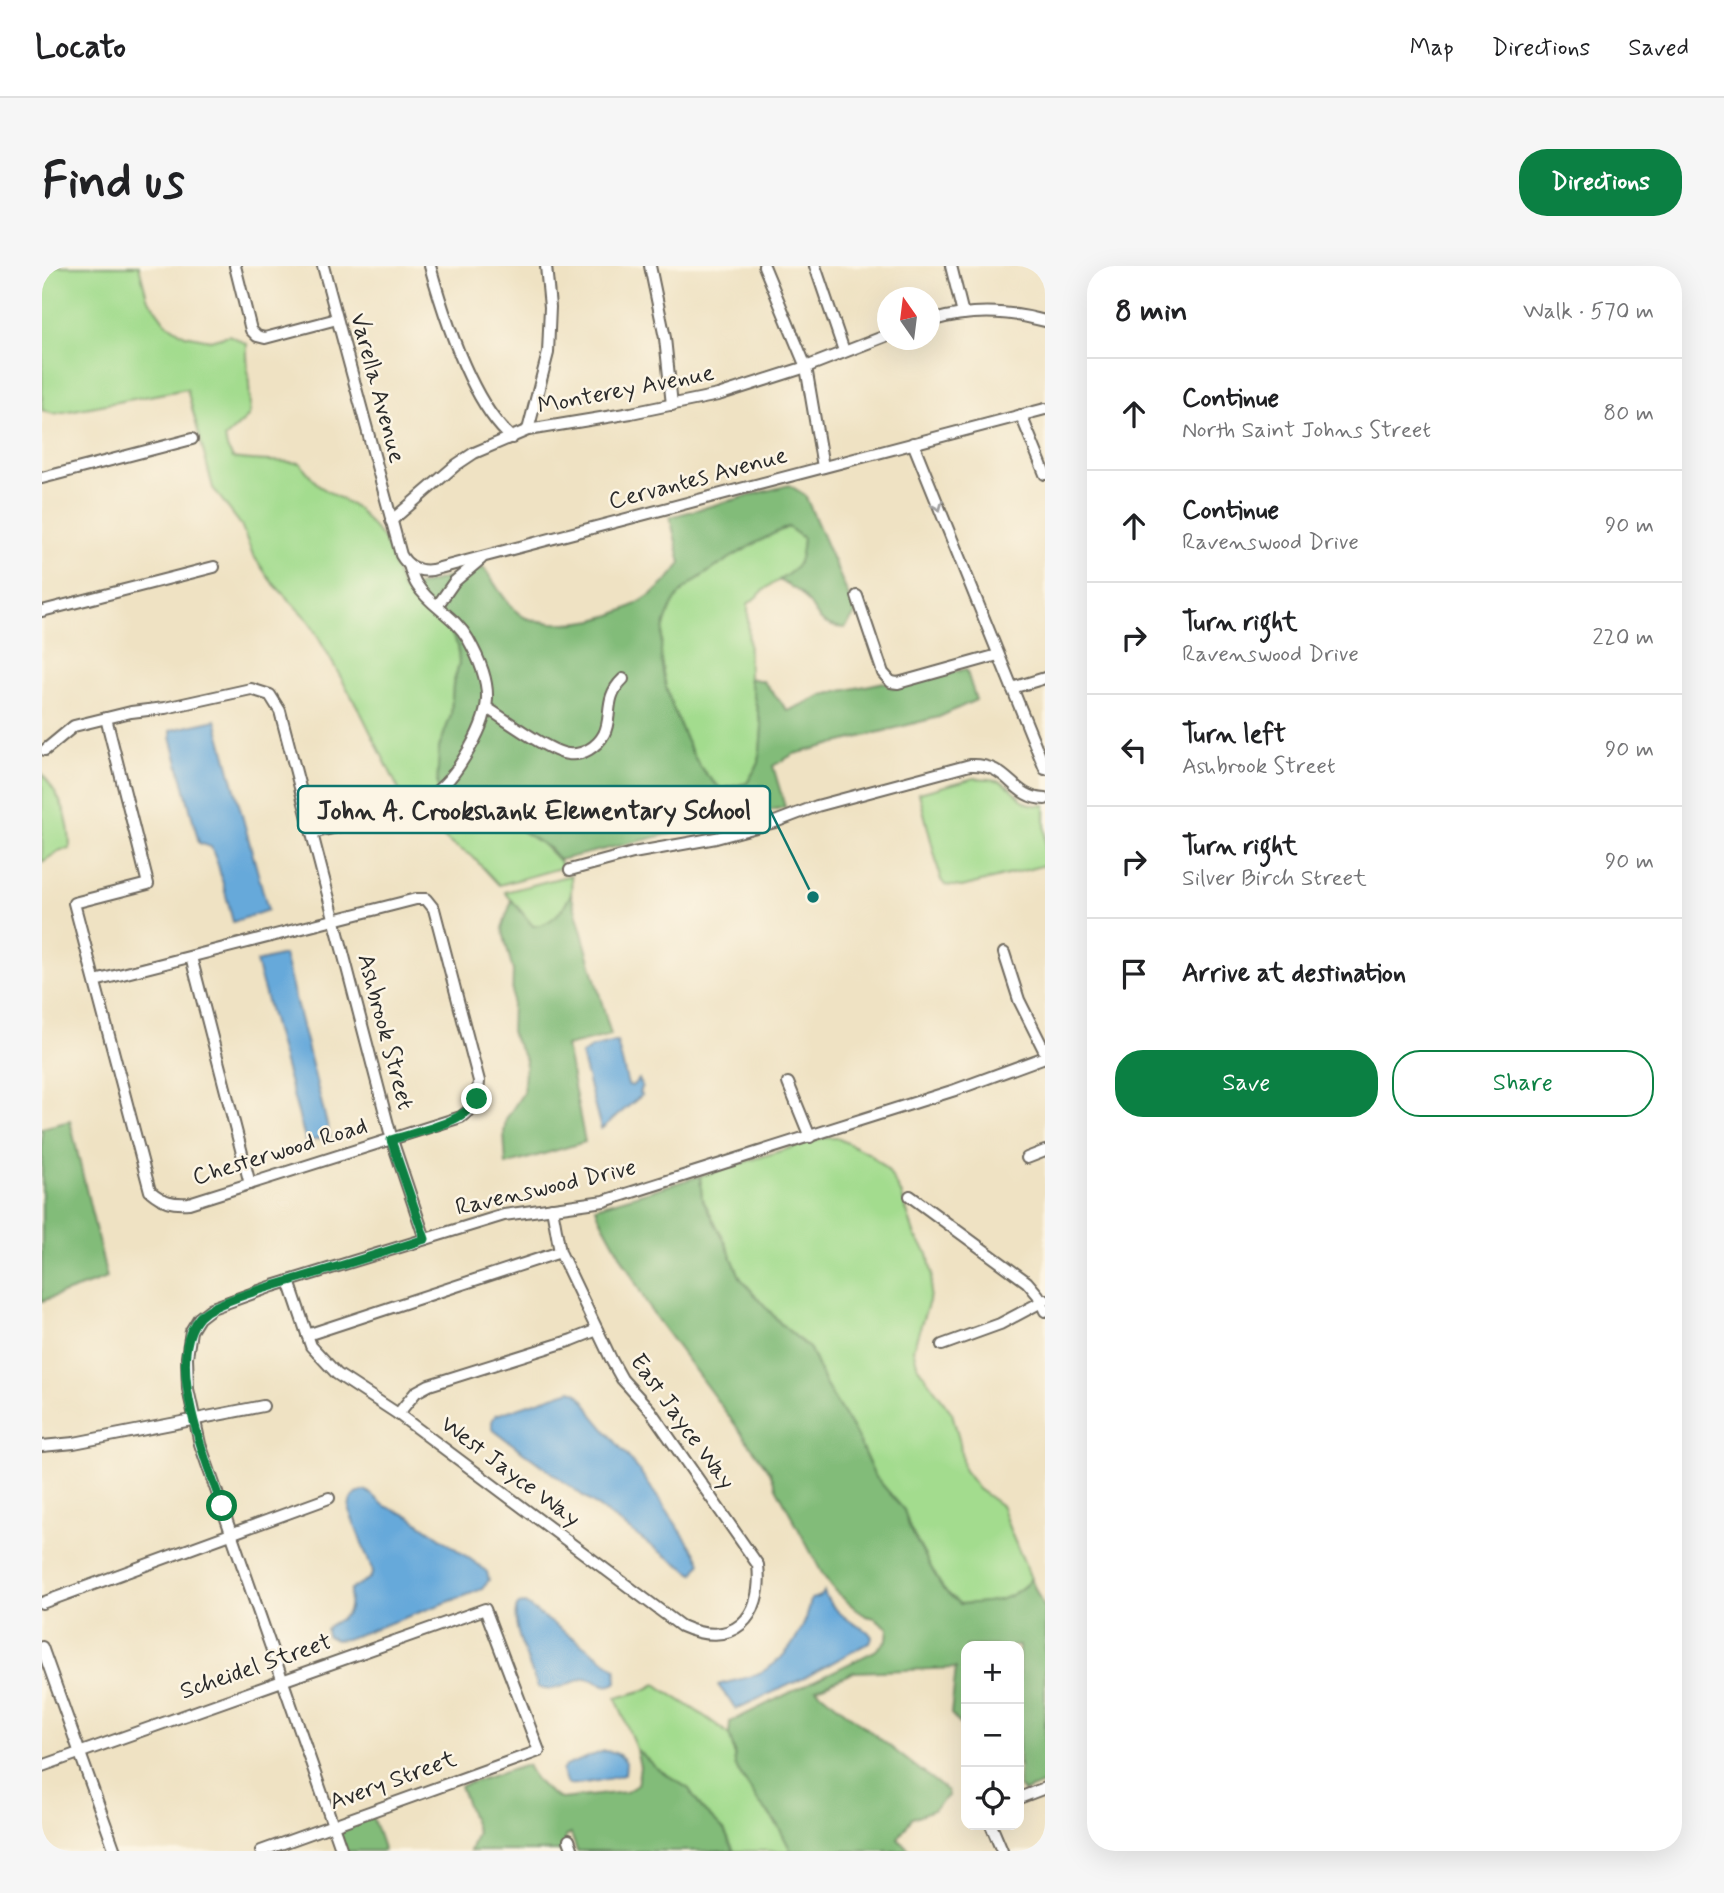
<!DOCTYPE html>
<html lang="en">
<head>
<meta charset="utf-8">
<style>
	body { margin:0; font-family:Mynerve,sans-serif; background:#f6f6f6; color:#202124 }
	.controls { position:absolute; right:21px; bottom:21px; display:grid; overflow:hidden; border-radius:14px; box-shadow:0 7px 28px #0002 }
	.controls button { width:63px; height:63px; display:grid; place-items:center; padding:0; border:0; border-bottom:2px solid #e0e0e0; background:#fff; color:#202124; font:35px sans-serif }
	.compass { position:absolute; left:835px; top:21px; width:63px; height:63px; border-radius:50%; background:#fff; box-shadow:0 7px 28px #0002; rotate:346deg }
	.stop { position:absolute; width:21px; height:21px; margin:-16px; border:5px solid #0b8043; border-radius:50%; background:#fff }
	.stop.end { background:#0b8043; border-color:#fff; box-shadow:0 2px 7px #0008 }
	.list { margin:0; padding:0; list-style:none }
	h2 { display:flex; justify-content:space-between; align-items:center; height:91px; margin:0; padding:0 28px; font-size:30px }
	h2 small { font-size:23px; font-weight:400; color:#757577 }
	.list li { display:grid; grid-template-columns:46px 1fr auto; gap:21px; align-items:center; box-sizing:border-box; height:112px; padding:0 28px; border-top:2px solid #e0e0e0 }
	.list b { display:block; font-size:26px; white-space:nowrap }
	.list p { margin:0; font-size:23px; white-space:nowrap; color:#757577 }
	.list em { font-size:23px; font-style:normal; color:#757577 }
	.actions { display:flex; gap:14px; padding:21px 28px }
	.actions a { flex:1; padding:16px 0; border:2px solid #0b8043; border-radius:28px; text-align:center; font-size:24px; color:#0b8043 }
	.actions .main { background:#0b8043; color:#fff }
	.icon { flex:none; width:38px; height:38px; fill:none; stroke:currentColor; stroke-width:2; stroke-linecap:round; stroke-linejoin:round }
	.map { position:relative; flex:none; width:1003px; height:1585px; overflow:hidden; border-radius:28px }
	header { display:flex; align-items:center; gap:42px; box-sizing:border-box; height:98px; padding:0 35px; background:#fff; border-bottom:2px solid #e0e0e0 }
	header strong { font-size:33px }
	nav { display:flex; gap:38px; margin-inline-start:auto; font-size:24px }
	.intro { display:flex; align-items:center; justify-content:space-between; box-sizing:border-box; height:168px; padding:0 42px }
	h1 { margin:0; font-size:49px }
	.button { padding:18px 32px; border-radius:28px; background:#0b8043; color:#fff; font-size:24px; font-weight:700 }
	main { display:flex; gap:42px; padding:0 42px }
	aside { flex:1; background:#fff; border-radius:28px; box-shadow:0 7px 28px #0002 }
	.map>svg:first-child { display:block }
	.green { fill:#a3dc8e; stroke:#67845c; stroke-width:2 }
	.forest { fill:#82bc79; stroke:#567452; stroke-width:2 }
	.water { fill:#66a9da; stroke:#486a82; stroke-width:2 }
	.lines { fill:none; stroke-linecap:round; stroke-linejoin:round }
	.minor-casing { stroke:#706b60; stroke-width:14 }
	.minor { stroke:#fff; stroke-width:10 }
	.oneway { stroke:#a0a0a0 }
	.route { stroke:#0b8043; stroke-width:9 }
	.labels { text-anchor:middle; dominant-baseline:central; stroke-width:5; stroke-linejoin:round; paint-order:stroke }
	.street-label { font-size:24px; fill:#2b2b2b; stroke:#fcf5e5 }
	.leader { fill:none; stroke:#0f766e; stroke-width:2.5 }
	.callout-dot { fill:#0f766e; stroke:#fcf5e5; stroke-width:2.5 }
	.callout { fill:#fcf5e5; stroke:#0f766e; stroke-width:2.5 }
	.callout-label { font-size:26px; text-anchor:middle; font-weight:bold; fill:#2b2b2b }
</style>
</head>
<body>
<header>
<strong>Locato</strong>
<nav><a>Map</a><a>Directions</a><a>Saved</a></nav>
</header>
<div class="intro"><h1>Find us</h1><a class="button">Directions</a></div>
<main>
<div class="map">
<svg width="1003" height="1585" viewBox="0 0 1003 1585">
	<rect width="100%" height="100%" fill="#fcf5e5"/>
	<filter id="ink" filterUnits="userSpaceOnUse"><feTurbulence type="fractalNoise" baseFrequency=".0143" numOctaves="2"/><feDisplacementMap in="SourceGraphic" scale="14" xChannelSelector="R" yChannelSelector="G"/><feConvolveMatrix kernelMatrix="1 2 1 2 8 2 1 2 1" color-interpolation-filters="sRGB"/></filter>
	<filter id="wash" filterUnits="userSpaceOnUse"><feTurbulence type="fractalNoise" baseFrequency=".00686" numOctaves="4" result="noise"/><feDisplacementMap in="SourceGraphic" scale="28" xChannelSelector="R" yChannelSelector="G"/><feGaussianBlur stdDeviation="1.57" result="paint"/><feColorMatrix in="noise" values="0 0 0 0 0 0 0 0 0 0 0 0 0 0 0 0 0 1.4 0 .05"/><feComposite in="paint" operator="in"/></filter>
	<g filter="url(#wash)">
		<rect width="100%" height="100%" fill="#efe2c3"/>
		<g class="green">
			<path d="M 0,0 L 97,0 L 105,31 L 123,56 L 143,69 L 168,74 L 187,69 L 205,78 C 204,103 210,125 207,150 L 183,172 L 185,182 L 191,192 C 213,196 236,194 258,197 L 277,220 L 316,243 L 343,275 L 361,324 L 405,359 L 416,380 L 417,398 L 411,419 L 409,449 L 397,482 L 447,556 C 479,558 502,576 522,601 L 457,619 L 431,591 L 408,577 L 379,550 L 358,526 L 320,449 L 267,355 L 229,315 L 211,289 L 199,259 L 171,222 L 145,123 L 11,148 L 0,144 Z"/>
			<path d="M 746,261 L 761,272 L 759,295 L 750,307 L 727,320 L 706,338 L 707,412 L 720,461 L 717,497 L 705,517 L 680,523 C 656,506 646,479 635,452 C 618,412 609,367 637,329 C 646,317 672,303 685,294 C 705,282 724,270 746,261 Z"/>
			<path d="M 0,507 C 19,532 28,551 28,583 L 19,584 L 0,596 Z"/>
			<path d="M 932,512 C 940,513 953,512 960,516 C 978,525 977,542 1003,539 L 1003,599 L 920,621 L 903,619 L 899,614 L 877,527 Z"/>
			<path d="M 529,609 C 529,614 530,621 529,627 C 526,644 508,659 491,661 L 463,626 Z"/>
			<path d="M 780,872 L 795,872 L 828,888 L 846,905 L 859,927 L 873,970 L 886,988 L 890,1008 L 887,1035 L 871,1083 L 876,1101 L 910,1147 L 918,1177 L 921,1203 L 936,1223 L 960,1240 C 966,1266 980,1288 989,1313 C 968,1338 949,1336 918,1338 L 901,1323 L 868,1263 L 862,1244 L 832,1209 L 814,1169 L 783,1118 L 768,1083 L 739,1058 L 699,1013 L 684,978 L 660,932 L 658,910 Z"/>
			<path d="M 614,1418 C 637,1435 664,1449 686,1468 C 693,1474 690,1492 695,1503 C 711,1532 737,1554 749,1585 L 692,1585 L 682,1564 L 660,1543 L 647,1523 L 613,1501 L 594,1483 L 574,1432 L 603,1424 Z"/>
		</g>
		<g class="forest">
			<path d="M 747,219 L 763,229 L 814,347 L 803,362 C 770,360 777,343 757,326 C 751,321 743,318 737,314 C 758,302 759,296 761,272 L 746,261 C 724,270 705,282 685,294 C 672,303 646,317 637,329 C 609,367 618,412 635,452 C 646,479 656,506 680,523 L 705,517 L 717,497 L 720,461 L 707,412 L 721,415 L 746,445 L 781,429 L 842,416 L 851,422 L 924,403 L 934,434 L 897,451 L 752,488 L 731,500 L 743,541 L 517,594 L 508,583 L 467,557 L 447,556 L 409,541 L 395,520 L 397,482 L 409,449 L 411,419 L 417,398 L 416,380 L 405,359 L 361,324 L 442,302 C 453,317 467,344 484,352 C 493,355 503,356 511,357 C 560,360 612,338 639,297 L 628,251 Z"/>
			<path d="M 529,628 L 569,769 L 524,780 L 543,876 L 464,899 L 462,867 L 464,853 L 481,827 L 484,794 L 469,768 L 471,705 L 460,662 L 470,634 L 491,660 C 510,659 521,644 529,628 Z"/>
			<path d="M 28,855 L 65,1012 L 0,1035 L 0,862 Z"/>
			<path d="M 658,910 L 660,932 L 684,978 L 699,1013 L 739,1058 L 768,1083 L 783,1118 L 814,1169 L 832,1209 L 862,1244 L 868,1263 L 901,1323 L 918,1338 C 948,1336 968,1337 989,1313 L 1003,1345 L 1003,1517 L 982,1526 L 977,1520 L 977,1380 L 924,1380 L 924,1465 L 909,1448 L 914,1402 L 812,1406 L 774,1423 L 905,1525 L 906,1530 L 891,1544 L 870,1552 L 856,1573 L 869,1585 L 749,1585 L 734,1556 L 717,1537 L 693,1499 L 692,1484 L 687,1468 L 688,1456 L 833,1385 L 845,1374 L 846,1362 L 833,1352 L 824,1350 L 815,1344 L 793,1325 L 781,1309 L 734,1221 L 728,1206 L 609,1045 L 557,950 L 554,941 Z"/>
			<path d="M 594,1483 L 613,1501 L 647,1523 L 660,1543 L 682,1564 L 692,1585 L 535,1585 L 529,1568 L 523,1571 L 527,1585 L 428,1585 L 435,1566 L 418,1520 L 485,1499 C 490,1511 506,1529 519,1533 L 584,1526 L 595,1519 L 598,1501 Z"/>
			<path d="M 330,1550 L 342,1585 L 304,1585 L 296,1562 Z"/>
		</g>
		<g class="water">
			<path d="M 174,454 L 226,644 L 191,656 L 176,599 L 169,581 L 157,577 L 129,471 L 129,464 Z"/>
			<path d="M 242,689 L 288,870 L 264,876 L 214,696 Z"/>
			<path d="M 573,776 L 575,776 L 586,819 L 590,820 L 597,813 L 600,820 L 597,827 L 600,829 L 559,863 L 539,789 L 549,782 Z"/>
			<path d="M 529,1124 L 535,1126 L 545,1138 L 551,1149 L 597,1204 L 655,1289 L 659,1297 L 652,1308 L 612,1282 L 450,1163 L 450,1155 L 454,1149 Z"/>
			<path d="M 325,1225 L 343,1240 L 367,1250 L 438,1300 L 445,1306 L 447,1314 L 440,1323 L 425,1329 L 304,1373 L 294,1374 L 285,1370 L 284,1363 C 290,1355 301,1355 306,1345 C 309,1338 306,1330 309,1323 L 328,1312 L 331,1306 L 307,1244 C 307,1232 313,1226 325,1225 Z"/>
			<path d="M 782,1326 C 786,1338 803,1353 816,1360 C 823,1364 825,1363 830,1371 L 828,1376 L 762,1412 L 694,1443 L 676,1419 C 691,1414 708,1413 723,1404 C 747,1390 765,1361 769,1333 L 779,1330 Z"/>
			<path d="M 483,1338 L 568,1398 L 574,1403 L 575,1416 C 564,1425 556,1414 544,1412 C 529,1415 508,1430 495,1420 C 489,1401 466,1355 476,1339 Z"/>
			<path d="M 562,1485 C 572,1485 578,1488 584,1496 L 583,1508 C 576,1512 531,1520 525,1518 L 520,1505 L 523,1500 Z"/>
		</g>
	</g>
	<g filter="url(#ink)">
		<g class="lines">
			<defs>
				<g id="minor">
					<path d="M 193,0 L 209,64 L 215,70 L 223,72 L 295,53"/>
					<path d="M 281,0 L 359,289 C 366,301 376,306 390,304 L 1003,143"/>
					<path d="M 388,0 C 402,50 430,138 470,172"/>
					<path d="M 608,0 L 623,72 L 630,139"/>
					<path d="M 722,0 L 764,101 L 781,201"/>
					<path d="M 773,0 L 802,85"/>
					<path d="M 909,0 L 921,48"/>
					<path d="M 888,55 C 925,44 965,44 1003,55"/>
					<path d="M 979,149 L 1003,208"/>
					<path d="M 486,164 L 506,87 L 508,41 L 504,0"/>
					<path d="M 871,177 L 1003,503"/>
					<path d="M 0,212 L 150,173"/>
					<path d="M 349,255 L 414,199 L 432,187 L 486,164 L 589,147 L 676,129 L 764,101 L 846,69"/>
					<path d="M 815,330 L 841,407 L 849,416 L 856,417 L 956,389"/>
					<path d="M 396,339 L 412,316 L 439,293"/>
					<path d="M 0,345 L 172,301"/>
					<path d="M 970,422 L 1003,412"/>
					<path d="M 445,442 C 463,453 507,486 526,488 C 540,490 555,481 562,468 C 571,451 561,432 581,413"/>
					<path d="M 3,484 L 32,460 L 89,446 L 123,442 L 209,423 L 228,429 L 238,445 L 350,874 L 383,973"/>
					<path d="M 270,567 C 303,558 348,553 378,536 C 398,526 411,511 422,492 C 451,445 453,421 426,373 C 413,350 388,340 375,319 C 371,313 369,305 367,299"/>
					<path d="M 528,604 L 591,587 L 674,572 L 733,556 L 775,540 L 928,499 C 968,497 969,532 1003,533"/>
					<path d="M 962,687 L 977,734 L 1003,786"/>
					<path d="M 149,691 L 208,918"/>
					<path d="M 53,715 L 374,633 L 384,633 L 392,643 L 437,815 C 436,833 433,841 419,851 L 147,937 C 130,938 121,936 108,925 L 32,637 L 106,618 L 64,452"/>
					<path d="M 746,817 L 768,871"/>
					<path d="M 985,892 L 1003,885"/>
					<path d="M 868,930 L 985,1016 L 996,1029 L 1003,1045"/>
					<path d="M 247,1015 L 269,1080 L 295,1108 L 356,1148 L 639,1360 C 690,1383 722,1353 716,1299 L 608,1144 L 580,1113 L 570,1095 L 518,986 L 510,942"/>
					<path d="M 265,1069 L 518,986"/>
					<path d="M 900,1079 L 958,1058 L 1003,1034"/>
					<path d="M 356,1148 L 374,1126 L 387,1119 L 530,1074 L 555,1064"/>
					<path d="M 0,1180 L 32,1177 L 221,1140"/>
					<path d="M 0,1337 L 287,1232"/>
					<path d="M 0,1381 L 73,1585"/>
					<path d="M 0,1500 L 443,1343 L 497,1485 L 219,1585"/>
					<path d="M 977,1532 L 1003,1522"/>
					<path d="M 949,1559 L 960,1585"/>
					<path d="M 527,1574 L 531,1585"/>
					<path d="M 300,1585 L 158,1178 L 146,1123 L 145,1091 L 149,1065 L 157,1052 L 170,1042 L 231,1020 L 462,949 L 562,935 L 913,824 L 1003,791"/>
				</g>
			</defs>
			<use href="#minor" class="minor-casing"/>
			<use href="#minor" class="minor"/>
		</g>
		<defs><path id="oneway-chevron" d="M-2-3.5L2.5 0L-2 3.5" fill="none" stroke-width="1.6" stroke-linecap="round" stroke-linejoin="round" transform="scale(1.75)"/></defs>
		<use class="oneway" href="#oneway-chevron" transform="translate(896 240) rotate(68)"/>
	</g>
	<g class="lines" filter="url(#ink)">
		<path class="route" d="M 180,1240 C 164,1196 130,1111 149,1065 C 153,1055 161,1046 170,1042 C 199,1028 231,1020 261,1011 C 302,999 343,986 383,973 L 349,874 C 377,865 421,858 435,833"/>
	</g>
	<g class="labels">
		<g class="street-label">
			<text transform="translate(335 122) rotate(75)">Varella Avenue</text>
			<text transform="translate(584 124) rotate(-11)">Monterey Avenue</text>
			<text transform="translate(656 213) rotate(-15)">Cervantes Avenue</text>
			<text transform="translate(343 766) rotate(75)">Ashbrook Street</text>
			<text transform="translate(238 886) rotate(-17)">Chesterwood Road</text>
			<text transform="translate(504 922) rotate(-13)">Ravenswood Drive</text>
			<text transform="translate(640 1156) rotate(54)">East Jayce Way</text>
			<text transform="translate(468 1206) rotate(37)">West Jayce Way</text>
			<text transform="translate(214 1401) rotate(-19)">Scheidel Street</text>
			<text transform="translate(351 1515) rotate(-20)">Avery Street</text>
		</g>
	</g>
	<path class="leader" d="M771 631L728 544"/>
	<circle class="callout-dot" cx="771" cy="631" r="7"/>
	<rect class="callout" x="256" y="520" width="472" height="47" rx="7"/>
	<g class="callout-label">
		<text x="492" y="553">John A. Crookshank Elementary School</text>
	</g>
</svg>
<div class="controls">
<button>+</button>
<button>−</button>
<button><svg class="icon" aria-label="locate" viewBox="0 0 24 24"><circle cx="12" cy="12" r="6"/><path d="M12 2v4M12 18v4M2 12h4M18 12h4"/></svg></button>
</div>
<svg class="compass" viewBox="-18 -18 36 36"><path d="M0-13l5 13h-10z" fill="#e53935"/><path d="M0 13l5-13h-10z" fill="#757577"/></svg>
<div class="stop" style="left:180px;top:1240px"></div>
<div class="stop end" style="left:435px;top:833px"></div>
</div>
<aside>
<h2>8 min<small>Walk · 570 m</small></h2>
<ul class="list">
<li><svg class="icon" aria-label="ahead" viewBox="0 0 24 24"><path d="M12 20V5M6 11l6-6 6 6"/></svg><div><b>Continue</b><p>North Saint Johns Street</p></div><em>80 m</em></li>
<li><svg class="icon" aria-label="ahead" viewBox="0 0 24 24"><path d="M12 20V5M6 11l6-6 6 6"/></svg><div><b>Continue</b><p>Ravenswood Drive</p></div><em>90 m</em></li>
<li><svg class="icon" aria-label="right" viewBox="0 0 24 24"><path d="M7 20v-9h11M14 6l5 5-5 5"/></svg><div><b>Turn right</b><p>Ravenswood Drive</p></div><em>220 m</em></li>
<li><svg class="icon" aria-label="left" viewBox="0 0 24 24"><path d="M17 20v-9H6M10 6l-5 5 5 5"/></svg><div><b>Turn left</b><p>Ashbrook Street</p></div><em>90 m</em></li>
<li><svg class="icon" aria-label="right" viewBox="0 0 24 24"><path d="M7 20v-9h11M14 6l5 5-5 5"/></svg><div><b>Turn right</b><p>Silver Birch Street</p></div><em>90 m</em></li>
<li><svg class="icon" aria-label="arrive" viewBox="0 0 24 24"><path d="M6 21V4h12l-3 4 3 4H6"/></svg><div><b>Arrive at destination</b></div></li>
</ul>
<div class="actions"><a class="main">Save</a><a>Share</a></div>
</aside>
</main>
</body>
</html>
